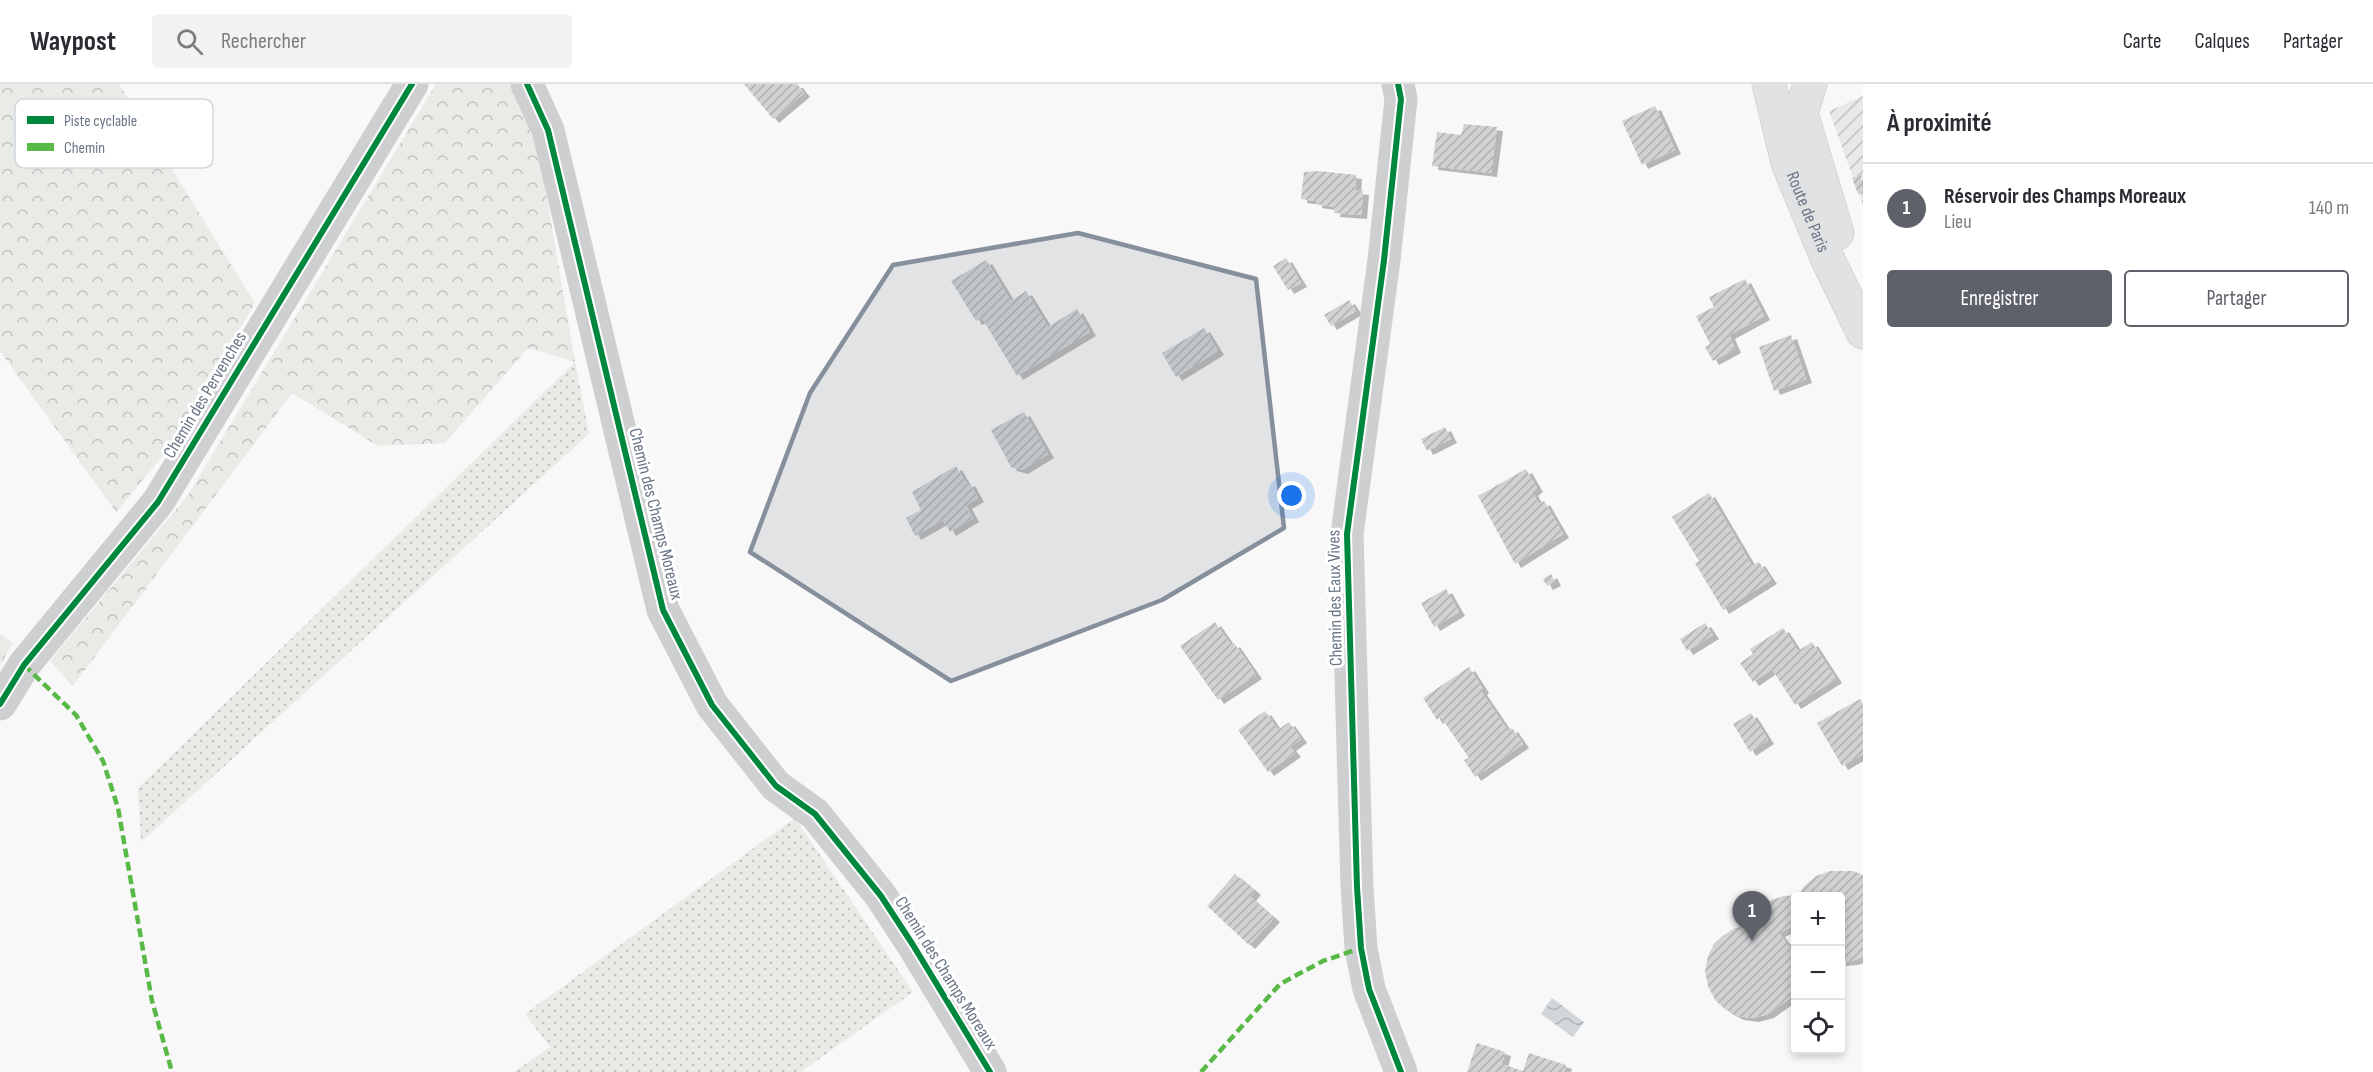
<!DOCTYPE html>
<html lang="fr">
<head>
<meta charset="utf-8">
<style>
	body { margin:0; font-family:"Sofia Sans Condensed",sans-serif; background:#f2f2f3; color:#2b2b33 }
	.controls { position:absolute; right:18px; bottom:18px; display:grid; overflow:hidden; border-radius:6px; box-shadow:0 3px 9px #0003 }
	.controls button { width:54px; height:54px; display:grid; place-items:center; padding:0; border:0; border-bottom:2px solid #e1e1e2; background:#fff; color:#2b2b33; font:30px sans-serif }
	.you { position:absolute; left:1292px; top:412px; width:21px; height:21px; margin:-15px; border:4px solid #fff; border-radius:50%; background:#1a73e8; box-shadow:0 0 0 9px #1a73e833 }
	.badge { display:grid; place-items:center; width:39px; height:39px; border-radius:50%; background:#5e616a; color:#fff; font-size:20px; font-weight:700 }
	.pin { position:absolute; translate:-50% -50px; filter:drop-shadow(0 2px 3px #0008) }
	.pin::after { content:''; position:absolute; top:32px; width:21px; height:18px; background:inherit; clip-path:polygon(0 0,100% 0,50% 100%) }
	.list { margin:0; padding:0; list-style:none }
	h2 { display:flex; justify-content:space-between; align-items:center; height:78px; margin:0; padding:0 24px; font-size:26px }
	h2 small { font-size:20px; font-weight:400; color:#7c7c81 }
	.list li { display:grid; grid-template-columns:39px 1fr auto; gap:18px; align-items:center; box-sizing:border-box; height:90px; padding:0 24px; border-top:2px solid #e1e1e2 }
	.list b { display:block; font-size:22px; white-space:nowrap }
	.list p { margin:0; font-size:20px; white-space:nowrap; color:#7c7c81 }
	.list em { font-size:20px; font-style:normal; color:#7c7c81 }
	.actions { display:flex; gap:12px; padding:18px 24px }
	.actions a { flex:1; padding:14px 0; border:2px solid #5e616a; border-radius:6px; text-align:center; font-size:21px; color:#5e616a }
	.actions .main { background:#5e616a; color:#fff }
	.icon { flex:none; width:33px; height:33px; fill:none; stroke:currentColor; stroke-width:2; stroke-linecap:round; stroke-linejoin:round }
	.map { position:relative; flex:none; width:1863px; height:988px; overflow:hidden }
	header { display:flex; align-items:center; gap:36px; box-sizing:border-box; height:84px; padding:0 30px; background:#fff; border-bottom:2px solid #e1e1e2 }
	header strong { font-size:28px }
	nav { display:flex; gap:33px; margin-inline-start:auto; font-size:21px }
	.search { width:420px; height:54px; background:#f2f2f3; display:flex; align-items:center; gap:15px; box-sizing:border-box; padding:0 21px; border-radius:6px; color:#7c7c81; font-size:22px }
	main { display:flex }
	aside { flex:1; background:#fff }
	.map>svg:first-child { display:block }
	.industrial { fill:url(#industrial-furrows) }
	.forest { fill:url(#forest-crowns) }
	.park { fill:url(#park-dots) }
	.water { fill:url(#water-waves) }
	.building { fill:url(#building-hatch); filter:url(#shadow) }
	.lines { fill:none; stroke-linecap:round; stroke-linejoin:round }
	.major-casing { stroke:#d4d5d6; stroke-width:35 }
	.minor { stroke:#cecfd1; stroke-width:33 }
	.major { stroke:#e1e2e3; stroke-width:33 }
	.quiet { stroke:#58b947; stroke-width:4.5; stroke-dasharray:9 4.5; stroke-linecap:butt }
	.cycleway-casing { stroke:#fff; stroke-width:10 }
	.cycleway { stroke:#00873e; stroke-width:6 }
	.marked { fill:#868f9c; fill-opacity:0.2; stroke:#868f9c; stroke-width:4.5; stroke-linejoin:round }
	.labels { text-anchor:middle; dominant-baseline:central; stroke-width:6; stroke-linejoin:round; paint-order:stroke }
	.street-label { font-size:18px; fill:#6a7686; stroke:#fff }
	.key { fill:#fff; stroke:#d2d6db; stroke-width:1.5 }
	.key-label { font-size:16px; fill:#6a7686 }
</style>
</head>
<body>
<header>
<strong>Waypost</strong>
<div class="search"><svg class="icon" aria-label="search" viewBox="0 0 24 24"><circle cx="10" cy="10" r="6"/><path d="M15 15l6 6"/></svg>Rechercher</div>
<nav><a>Carte</a><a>Calques</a><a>Partager</a></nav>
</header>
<main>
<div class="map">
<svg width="1863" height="988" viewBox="0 0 1863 988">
	<defs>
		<pattern id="industrial-furrows" width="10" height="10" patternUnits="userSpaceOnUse" patternTransform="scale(1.5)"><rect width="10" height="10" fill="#e7e8e9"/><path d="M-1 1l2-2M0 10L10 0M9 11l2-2" fill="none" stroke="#bfc1c2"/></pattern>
		<pattern id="forest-crowns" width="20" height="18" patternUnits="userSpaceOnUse" patternTransform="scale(1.5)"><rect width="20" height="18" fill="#e8ebe6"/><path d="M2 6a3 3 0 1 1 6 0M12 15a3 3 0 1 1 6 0" fill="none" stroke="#c0c3c0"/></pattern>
		<pattern id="park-dots" width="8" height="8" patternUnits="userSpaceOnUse" patternTransform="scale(1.5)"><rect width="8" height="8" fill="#e8ebe6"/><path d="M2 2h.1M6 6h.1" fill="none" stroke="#c0c3c0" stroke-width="1.8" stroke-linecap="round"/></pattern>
		<pattern id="water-waves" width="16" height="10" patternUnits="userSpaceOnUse" patternTransform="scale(1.5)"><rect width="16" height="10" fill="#d0d6da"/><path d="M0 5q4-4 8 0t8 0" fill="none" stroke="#adb2b6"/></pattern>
		<pattern id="building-hatch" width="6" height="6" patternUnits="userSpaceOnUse" patternTransform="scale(1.5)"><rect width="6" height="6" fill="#d0d2d3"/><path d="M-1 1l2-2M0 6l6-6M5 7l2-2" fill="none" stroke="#adafb1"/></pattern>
		<filter id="shadow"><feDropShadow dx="6" dy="4" stdDeviation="0" flood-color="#0004"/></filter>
	</defs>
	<rect width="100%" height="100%" fill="#f8f8f8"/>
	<path class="industrial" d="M 1863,12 L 1863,121 L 1829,27 Z"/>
	<g class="forest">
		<path d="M 0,0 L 119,0 L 255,219 L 172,361 L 116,428 L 0,267 Z"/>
		<path d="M 436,0 L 513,0 L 535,45 L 575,278 L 528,264 L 445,359 L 378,362 L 292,309 L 73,602 L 50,577 L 188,411 Z"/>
		<path d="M 0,550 L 13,559 L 0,582 Z"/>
	</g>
	<g class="park">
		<path d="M 575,278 L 589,350 L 141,758 L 138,704 Z"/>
		<path d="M 795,734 L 913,908 L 801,988 L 514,988 L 550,963 L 525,930 Z"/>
	</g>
	<path class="water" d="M 1552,914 L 1584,938 L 1573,953 L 1541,930 Z"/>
	<g class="building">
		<path d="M 744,0 L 797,0 L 804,9 L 773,35 Z"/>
		<path d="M 1655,22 L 1675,66 L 1642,81 L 1622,37 Z"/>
		<path d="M 1464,40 L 1497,43 L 1491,89 L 1432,82 L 1437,48 L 1461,51 Z"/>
		<path d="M 1319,87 L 1356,91 L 1355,106 L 1363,107 L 1361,131 L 1334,129 L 1335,123 L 1316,120 L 1316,117 L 1301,115 L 1304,88 Z"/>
		<path d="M 1861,91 L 1863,109 L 1858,110 L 1852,94 Z"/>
		<path d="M 1286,174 L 1301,199 L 1288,206 L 1273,182 Z"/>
		<path d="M 986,176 L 1011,217 L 1026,207 L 1048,243 L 1077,225 L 1090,248 L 1017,292 L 982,234 L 976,237 L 951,197 Z"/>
		<path d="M 1745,195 L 1764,232 L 1729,251 L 1735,265 L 1713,277 L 1705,263 L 1710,260 L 1696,232 L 1714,223 L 1709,213 Z"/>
		<path d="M 1349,216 L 1356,227 L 1331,242 L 1324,231 Z"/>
		<path d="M 1204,244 L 1218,267 L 1176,293 L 1162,269 Z"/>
		<path d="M 1791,251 L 1806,295 L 1774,307 L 1759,263 Z"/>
		<path d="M 1024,328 L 1048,370 L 1022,386 L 1011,383 L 991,346 Z"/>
		<path d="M 1445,343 L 1451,355 L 1427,367 L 1421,355 Z"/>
		<path d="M 956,382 L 966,399 L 969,398 L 978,414 L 966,421 L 973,434 L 950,448 L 943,436 L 915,452 L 906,434 L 921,426 L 912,408 Z"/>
		<path d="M 1526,385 L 1537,404 L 1532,408 L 1539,420 L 1544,417 L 1563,450 L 1515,480 L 1478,412 Z"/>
		<path d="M 1709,409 L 1752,482 L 1759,478 L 1771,496 L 1723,526 L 1695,479 L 1699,477 L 1672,433 Z"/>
		<path d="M 1551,490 L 1555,498 L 1547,502 L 1543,495 Z"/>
		<path d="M 1446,505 L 1459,528 L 1434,543 L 1421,519 Z"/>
		<path d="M 1215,538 L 1231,561 L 1234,559 L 1256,591 L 1218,616 L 1180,562 Z"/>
		<path d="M 1705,539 L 1713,551 L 1687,567 L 1680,555 Z"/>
		<path d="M 1783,544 L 1798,567 L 1812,558 L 1836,595 L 1795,621 L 1772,585 L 1753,598 L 1740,579 L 1753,570 L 1750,565 Z"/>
		<path d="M 1469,583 L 1483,605 L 1481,607 L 1508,647 L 1512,644 L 1523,660 L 1475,693 L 1464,676 L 1469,674 L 1441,633 L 1437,636 L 1423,614 Z"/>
		<path d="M 1860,615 L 1863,620 L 1863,670 L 1842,682 L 1817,639 Z"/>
		<path d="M 1265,627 L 1278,646 L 1289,638 L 1301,655 L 1290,663 L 1295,669 L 1268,688 L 1238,646 Z"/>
		<path d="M 1751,629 L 1768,656 L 1750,668 L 1733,640 Z"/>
		<path d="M 1830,787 L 1853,787 L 1863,791 L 1863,873 L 1852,877 L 1840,878 L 1840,812 L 1798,812 L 1804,802 L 1816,792 Z"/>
		<path d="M 1235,790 L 1255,807 L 1250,813 L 1274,834 L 1249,861 L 1207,822 Z"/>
		<path d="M 1796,811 L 1796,841 L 1779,849 L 1796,872 L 1796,903 L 1789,915 L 1768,930 L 1753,934 L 1738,932 L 1726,926 L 1715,916 L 1708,902 L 1705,887 L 1708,872 L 1714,860 L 1724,851 L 1735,844 L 1749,841 L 1758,827 L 1771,816 L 1784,812 Z"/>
		<path d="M 1477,959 L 1505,968 L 1502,980 L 1523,987 L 1529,969 L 1566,981 L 1564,988 L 1467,988 Z"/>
	</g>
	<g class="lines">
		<defs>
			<g id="major">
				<path id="s1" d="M 1769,0 L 1788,79 L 1828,176 L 1863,248"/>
				<path d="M 1810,0 L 1801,29 L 1837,149"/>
			</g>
		</defs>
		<use href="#major" class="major-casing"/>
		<g class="minor">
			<path d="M 527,0 L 548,46 L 663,526 L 712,621 L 776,702 L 815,730 L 881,812 L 913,861 L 990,988"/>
			<path d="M 1398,0 L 1401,15 L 1384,176 L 1347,450 L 1357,803 L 1361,864 L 1369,905 L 1401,988"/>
			<path d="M 0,620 L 24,581 L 158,418 L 412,0"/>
		</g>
		<use href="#major" class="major"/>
		<g class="quiet">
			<path d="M 24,581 L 76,631 L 103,677 L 118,724 L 152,917 L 172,988"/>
			<path d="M 1201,988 L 1280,900 L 1323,877 L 1361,864"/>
		</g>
		<defs>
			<g id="cycleway">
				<path d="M 527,0 L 548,46 L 663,526 L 712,621 L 776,702 L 815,730 L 881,812 L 913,861 L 990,988"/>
				<path d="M 1398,0 L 1401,15 L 1384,176 L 1347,450 L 1357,803 L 1361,864 L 1369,905 L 1401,988"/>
				<path d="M 0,620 L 24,581 L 158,418 L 412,0"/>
			</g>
		</defs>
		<use href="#cycleway" class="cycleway-casing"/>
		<use href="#cycleway" class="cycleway"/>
	</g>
	<path class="marked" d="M 1078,149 L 1256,195 L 1284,444 L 1162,516 L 951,597 L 750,468 L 810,309 L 893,181 Z"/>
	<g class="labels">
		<g class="street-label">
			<text stroke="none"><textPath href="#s1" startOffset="134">Route de Paris</textPath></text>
			<text transform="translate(205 311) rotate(-59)">Chemin des Pervenches</text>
			<text transform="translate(656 430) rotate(76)">Chemin des Champs Moreaux</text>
			<text transform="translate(1335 514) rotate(-91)">Chemin des Eaux Vives</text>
			<text transform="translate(946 889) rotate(58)">Chemin des Champs Moreaux</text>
		</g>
	</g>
	<rect x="15" y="15" width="198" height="69" rx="9" class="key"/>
	<rect x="27" y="32" width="27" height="8" fill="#00873e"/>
	<rect x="27" y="59" width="27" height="8" fill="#58b947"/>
	<g class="key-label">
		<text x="64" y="42">Piste cyclable</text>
		<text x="64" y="69">Chemin</text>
	</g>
</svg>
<div class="controls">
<button>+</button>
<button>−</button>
<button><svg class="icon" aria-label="locate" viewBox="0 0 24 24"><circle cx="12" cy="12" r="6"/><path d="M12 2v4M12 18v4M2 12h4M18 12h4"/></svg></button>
</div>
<div class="you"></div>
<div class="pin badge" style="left:1752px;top:857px">1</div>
</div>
<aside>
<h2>À proximité<small></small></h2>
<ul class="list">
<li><span class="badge">1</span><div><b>Réservoir des Champs Moreaux</b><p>Lieu</p></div><em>140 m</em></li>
</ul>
<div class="actions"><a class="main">Enregistrer</a><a>Partager</a></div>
</aside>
</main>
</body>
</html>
